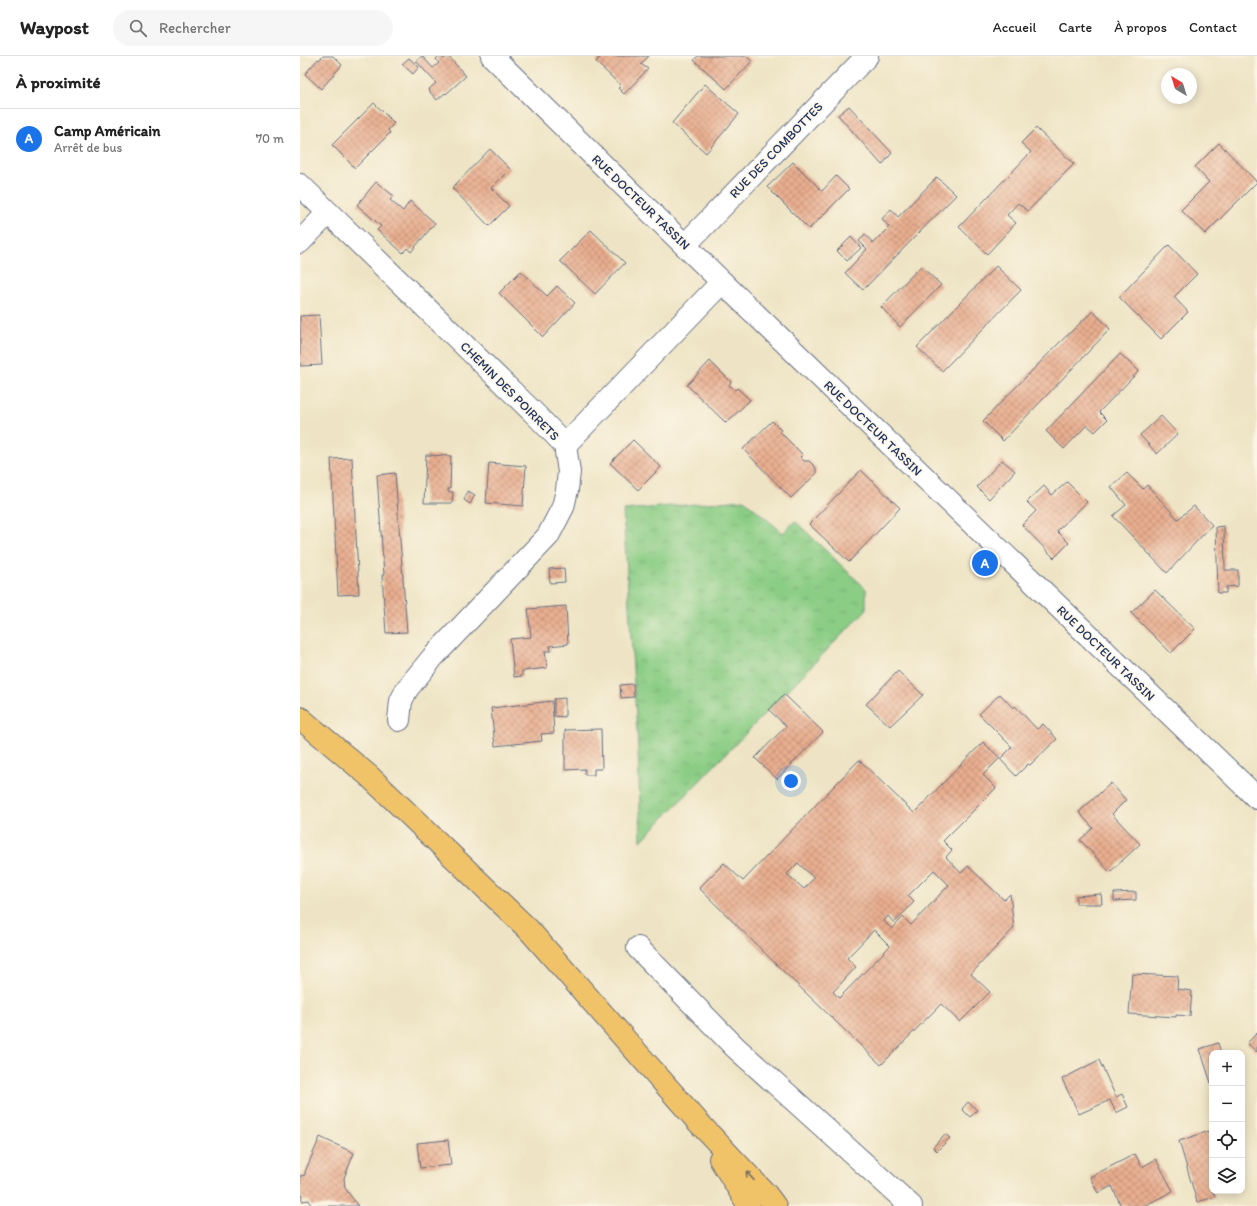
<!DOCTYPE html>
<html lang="fr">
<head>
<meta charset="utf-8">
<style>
	body { margin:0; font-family:Itim,sans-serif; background:#f6f6f6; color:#222 }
	.controls { position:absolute; right:12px; bottom:12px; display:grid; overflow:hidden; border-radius:8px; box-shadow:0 2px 10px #0003 }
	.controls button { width:36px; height:36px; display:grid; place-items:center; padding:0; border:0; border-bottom:1px solid #e0e0e0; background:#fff; color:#222; font:20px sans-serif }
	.compass { position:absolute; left:861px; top:12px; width:36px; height:36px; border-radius:50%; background:#fff; box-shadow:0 2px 10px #0003; rotate:322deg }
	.you { position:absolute; left:491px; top:725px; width:14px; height:14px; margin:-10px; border:3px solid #fff; border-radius:50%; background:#1a73e8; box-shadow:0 0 0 6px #1a73e833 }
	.badge { display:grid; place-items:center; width:26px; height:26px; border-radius:50%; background:#1a73e8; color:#fff; font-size:13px; font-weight:700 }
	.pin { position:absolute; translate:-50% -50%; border:2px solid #fff; box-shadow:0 1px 4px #0006 }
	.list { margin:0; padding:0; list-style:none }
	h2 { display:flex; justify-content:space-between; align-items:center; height:52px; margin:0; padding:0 16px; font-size:17px }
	h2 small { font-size:13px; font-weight:400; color:#767676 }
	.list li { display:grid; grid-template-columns:26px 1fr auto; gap:12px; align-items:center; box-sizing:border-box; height:60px; padding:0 16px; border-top:1px solid #e0e0e0 }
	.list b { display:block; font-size:15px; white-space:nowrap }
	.list p { margin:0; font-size:13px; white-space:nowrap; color:#767676 }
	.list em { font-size:13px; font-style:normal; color:#767676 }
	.icon { flex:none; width:22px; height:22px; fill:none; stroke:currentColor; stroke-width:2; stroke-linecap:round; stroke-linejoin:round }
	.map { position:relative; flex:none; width:957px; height:1150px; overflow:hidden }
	header { display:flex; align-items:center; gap:24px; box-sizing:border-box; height:56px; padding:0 20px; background:#fff; border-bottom:1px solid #e0e0e0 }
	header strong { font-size:19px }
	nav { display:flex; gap:22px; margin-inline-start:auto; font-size:14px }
	.search { width:280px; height:36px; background:#f6f6f6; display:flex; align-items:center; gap:10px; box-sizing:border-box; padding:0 14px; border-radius:22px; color:#767676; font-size:15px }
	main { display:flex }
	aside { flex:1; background:#fff }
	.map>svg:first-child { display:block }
	.park { fill:url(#park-tufts); stroke:#537e72 }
	.building { fill:url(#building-cross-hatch); fill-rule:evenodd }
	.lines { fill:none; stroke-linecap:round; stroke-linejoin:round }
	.minor-casing { stroke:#656e82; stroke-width:24 }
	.major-casing { stroke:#656e82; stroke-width:24 }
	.minor { stroke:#fff; stroke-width:22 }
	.major { stroke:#f1c369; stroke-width:22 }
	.oneway { stroke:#7b7263 }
	.labels { text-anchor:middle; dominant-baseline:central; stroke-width:3; stroke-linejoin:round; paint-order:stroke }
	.street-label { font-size:13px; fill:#1b2f5e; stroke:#fcf5e5 }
</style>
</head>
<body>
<header>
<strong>Waypost</strong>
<div class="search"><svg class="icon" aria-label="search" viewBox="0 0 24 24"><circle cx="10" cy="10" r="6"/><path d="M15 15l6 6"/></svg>Rechercher</div>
<nav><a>Accueil</a><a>Carte</a><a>À propos</a><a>Contact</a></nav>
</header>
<main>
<aside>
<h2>À proximité<small></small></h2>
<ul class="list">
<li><span class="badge">A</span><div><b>Camp Américain</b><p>Arrêt de bus</p></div><em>70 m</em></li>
</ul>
</aside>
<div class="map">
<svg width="957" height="1150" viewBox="0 0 957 1150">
	<defs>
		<pattern id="park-tufts" width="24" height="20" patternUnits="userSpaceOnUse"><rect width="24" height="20" fill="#8bcd85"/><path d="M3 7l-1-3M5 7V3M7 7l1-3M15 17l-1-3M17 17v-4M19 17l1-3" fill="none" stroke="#77b075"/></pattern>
		<pattern id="building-cross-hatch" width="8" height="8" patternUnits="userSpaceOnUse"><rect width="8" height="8" fill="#e9ae8f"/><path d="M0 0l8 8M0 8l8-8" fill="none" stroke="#bc8e78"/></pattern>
	</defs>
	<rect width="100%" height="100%" fill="#fcf5e5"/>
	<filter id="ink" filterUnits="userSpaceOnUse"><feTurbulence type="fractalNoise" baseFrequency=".025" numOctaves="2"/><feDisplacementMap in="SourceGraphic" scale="8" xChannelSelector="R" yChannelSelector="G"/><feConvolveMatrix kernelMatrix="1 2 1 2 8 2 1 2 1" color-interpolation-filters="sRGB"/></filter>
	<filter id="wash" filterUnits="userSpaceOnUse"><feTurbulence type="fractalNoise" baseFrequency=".012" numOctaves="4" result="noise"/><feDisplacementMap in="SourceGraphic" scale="16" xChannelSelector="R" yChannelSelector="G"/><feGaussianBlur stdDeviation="0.9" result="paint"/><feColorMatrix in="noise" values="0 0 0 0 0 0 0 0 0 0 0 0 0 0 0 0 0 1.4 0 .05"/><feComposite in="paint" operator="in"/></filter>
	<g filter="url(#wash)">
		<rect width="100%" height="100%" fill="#eee4c5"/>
		<path class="park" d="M 444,444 L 483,477 L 495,465 L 566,533 L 566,554 L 341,785 L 338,692 L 323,454 Z"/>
		<g id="blocks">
			<g class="building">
				<path d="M 23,0 L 33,0 L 42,9 L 21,33 L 5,18 L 18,3 L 19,4 Z"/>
				<path d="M 122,0 L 133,12 L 139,7 L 136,3 L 139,0 L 144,3 L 148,0 L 166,20 L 146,38 L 145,37 L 137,44 L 128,34 L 136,27 L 116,5 Z"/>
				<path d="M 301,0 L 349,0 L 341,8 L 348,13 L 324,38 L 318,32 L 321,30 L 296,6 Z"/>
				<path d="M 398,0 L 446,0 L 452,5 L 426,33 L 394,4 Z"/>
				<path d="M 109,2 L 119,11 L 113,18 L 102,8 Z"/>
				<path d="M 405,28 L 439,58 L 406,97 L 372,67 Z"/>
				<path d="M 74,47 L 94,67 L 88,74 L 90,77 L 55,112 L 32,89 Z"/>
				<path d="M 549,50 L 592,97 L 582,109 L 538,59 Z"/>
				<path d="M 736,72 L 774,108 L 728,155 L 718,147 L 707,159 L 716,167 L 687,198 L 659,171 L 731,96 L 721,87 Z"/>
				<path d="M 919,87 L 957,126 L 905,178 L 881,154 L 909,126 L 895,111 Z"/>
				<path d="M 190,93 L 210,113 L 191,132 L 209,150 L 189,170 L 152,132 Z"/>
				<path d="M 493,106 L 522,135 L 536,120 L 549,133 L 509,173 L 467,131 Z"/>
				<path d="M 637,121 L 656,139 L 563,234 L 545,217 L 567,193 L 559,185 L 565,178 L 573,187 L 589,171 L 582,163 L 591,153 L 598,161 Z"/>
				<path d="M 76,126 L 94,140 L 90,144 L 103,155 L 110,145 L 135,167 L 111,196 L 107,192 L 103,197 L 77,174 L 81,170 L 57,149 Z"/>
				<path d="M 291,174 L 325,207 L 295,238 L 260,205 Z"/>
				<path d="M 551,181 L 561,192 L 547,205 L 537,195 Z"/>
				<path d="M 869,189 L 897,218 L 874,241 L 888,256 L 861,283 L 819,241 Z"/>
				<path d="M 621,210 L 641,229 L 600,271 L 581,251 Z"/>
				<path d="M 696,210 L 721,234 L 642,315 L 617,291 Z"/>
				<path d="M 221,215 L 247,240 L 257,230 L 275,247 L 243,281 L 199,237 Z"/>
				<path d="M 793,255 L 810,273 L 703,385 L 683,365 L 759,287 Z"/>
				<path d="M 19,259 L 22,309 L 0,310 L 0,260 Z"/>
				<path d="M 820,298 L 839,315 L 799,356 L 807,364 L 795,376 L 787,369 L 764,393 L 746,375 Z"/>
				<path d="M 410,305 L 431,326 L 429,329 L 435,334 L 437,332 L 450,344 L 426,367 L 387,329 Z"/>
				<path d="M 861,360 L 878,378 L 857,398 L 840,379 Z"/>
				<path d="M 472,365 L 481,374 L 480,376 L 503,399 L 500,401 L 504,405 L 509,405 L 516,412 L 516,418 L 491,442 L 443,393 Z"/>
				<path d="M 333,384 L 361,411 L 338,434 L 310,407 Z"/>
				<path d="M 126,399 L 151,400 L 150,433 L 148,433 L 148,436 L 153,436 L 152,447 L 124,447 Z"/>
				<path d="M 52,402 L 59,538 L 38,539 L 31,403 Z"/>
				<path d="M 702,404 L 715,415 L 689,443 L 677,431 Z"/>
				<path d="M 189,407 L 226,410 L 223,450 L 186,447 Z"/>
				<path d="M 561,414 L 600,452 L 549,506 L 509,468 Z"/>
				<path d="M 95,417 L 107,576 L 86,577 L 82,519 L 84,519 L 77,419 Z"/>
				<path d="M 827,417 L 843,433 L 847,429 L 878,463 L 894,450 L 912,469 L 867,517 L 813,460 L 826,449 L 811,431 Z"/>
				<path d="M 767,426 L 787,446 L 757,475 L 769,487 L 754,502 L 722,469 L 736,455 L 727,446 L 744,430 L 752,439 Z"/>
				<path d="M 168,435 L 175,439 L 170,448 L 164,444 Z"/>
				<path d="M 924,470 L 925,514 L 938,514 L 938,530 L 926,531 L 926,537 L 918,537 L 916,471 Z"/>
				<path d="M 264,512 L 265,526 L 250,527 L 249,513 Z"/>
				<path d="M 855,534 L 895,573 L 871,597 L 831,557 Z"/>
				<path d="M 266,550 L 268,588 L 250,590 L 251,595 L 245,595 L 247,612 L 222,615 L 222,620 L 214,621 L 210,583 L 231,581 L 228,553 Z"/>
				<path d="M 598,615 L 623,639 L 590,670 L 566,648 Z"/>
				<path d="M 333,628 L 334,641 L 321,642 L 320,629 Z"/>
				<path d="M 484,638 L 523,676 L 477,723 L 455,702 L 486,670 L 469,654 Z"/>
				<path d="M 700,638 L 713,652 L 715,650 L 737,673 L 743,668 L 757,683 L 730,709 L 728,708 L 716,720 L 700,703 L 712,691 L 679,658 Z"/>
				<path d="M 265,642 L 265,661 L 254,660 L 254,643 Z"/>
				<path d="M 252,645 L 254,677 L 241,678 L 242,685 L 195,690 L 191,652 Z"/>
				<path d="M 301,673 L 302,713 L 294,713 L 294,719 L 285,719 L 285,713 L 265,714 L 265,674 Z"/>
				<path d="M 683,686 L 700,702 L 683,719 L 696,732 L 643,785 L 652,794 L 646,801 L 661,817 L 668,810 L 704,844 L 710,838 L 714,872 L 671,918 L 690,936 L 660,966 L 641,948 L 581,1009 L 481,913 L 399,832 L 424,807 L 443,825 L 559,704 L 614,757 ZM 498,807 L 514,822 L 504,833 L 487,818 ZM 634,814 L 649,829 L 611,869 L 603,861 L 592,873 L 584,865 L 588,860 L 594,867 L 614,846 L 608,840 ZM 574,874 L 590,890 L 539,942 L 533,936 L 556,911 L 547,902 Z"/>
				<path d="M 811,727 L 826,744 L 812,758 L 840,788 L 810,816 L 780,784 L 793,772 L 779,756 Z"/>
				<path d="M 836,836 L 836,844 L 814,845 L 814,837 Z"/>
				<path d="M 801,838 L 802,848 L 776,848 L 776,840 Z"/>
				<path d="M 832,918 L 878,920 L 877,933 L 892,935 L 890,960 L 876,959 L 876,961 L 829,958 Z"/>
				<path d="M 957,977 L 957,996 L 947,987 Z"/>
				<path d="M 918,987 L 921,997 L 912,997 L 912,1030 L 900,993 Z"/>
				<path d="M 799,1004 L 816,1041 L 822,1038 L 828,1051 L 816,1057 L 810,1044 L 779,1058 L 762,1023 Z"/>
				<path d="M 668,1046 L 677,1054 L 670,1061 L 662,1053 Z"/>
				<path d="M 912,1074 L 912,1126 L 910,1126 L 915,1141 L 897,1146 L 879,1085 Z"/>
				<path d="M 645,1078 L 650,1082 L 637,1095 L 633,1091 Z"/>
				<path d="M 20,1081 L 54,1097 L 44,1122 L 45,1132 L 58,1150 L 11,1150 L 9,1144 L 2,1145 L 0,1120 L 5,1119 L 5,1116 Z"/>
				<path d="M 148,1084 L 151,1109 L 120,1112 L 117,1087 Z"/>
				<path d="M 835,1098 L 842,1111 L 856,1103 L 873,1135 L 844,1150 L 821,1150 L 812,1130 L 798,1137 L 790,1121 Z"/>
			</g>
		</g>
	</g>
	<g filter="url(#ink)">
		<use href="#blocks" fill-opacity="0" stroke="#656e82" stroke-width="1"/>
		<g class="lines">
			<defs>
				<g id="minor">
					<path d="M 192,0 L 422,226 L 957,742"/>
					<path d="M 0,129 L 239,362 L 265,389 L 269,416 L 267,434 L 263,451 L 248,480 L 133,601 L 107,633 L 101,645 L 99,664"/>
					<path d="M 0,186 L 28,157"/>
					<path d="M 385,189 L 567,0"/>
					<path d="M 265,389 L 422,226"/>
					<path d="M 338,892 L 435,991 L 611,1150"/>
				</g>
				<g id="major">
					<path d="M 0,662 L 69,720 L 229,874 L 399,1067 L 466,1138 L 475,1150"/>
					<path d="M 420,1103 L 449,1150"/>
				</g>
			</defs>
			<use href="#minor" class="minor-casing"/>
			<use href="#major" class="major-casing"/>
			<use href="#minor" class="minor"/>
			<use href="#major" class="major"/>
		</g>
		<defs><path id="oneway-shaft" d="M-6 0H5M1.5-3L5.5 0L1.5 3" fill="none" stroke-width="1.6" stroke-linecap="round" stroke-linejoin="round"/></defs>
		<use class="oneway" href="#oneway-shaft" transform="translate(450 1120) rotate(-133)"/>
	</g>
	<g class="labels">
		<g class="street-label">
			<text transform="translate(476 94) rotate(-46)">RUE DES COMBOTTES</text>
			<text transform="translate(341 146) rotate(44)">RUE DOCTEUR TASSIN</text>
			<text transform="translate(210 335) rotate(45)">CHEMIN DES POIRRETS</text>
			<text transform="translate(573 372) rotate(44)">RUE DOCTEUR TASSIN</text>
			<text transform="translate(806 597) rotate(44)">RUE DOCTEUR TASSIN</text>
		</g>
	</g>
</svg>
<div class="controls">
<button>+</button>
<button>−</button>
<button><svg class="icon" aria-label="locate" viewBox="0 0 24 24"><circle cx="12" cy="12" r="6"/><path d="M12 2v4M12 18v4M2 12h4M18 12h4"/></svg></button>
<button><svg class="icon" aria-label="layers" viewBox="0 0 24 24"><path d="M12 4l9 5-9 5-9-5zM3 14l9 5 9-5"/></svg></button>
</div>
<svg class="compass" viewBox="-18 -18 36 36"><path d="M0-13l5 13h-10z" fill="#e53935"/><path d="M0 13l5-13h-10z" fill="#767676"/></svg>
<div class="you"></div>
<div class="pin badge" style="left:685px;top:507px">A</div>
</div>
</main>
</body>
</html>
